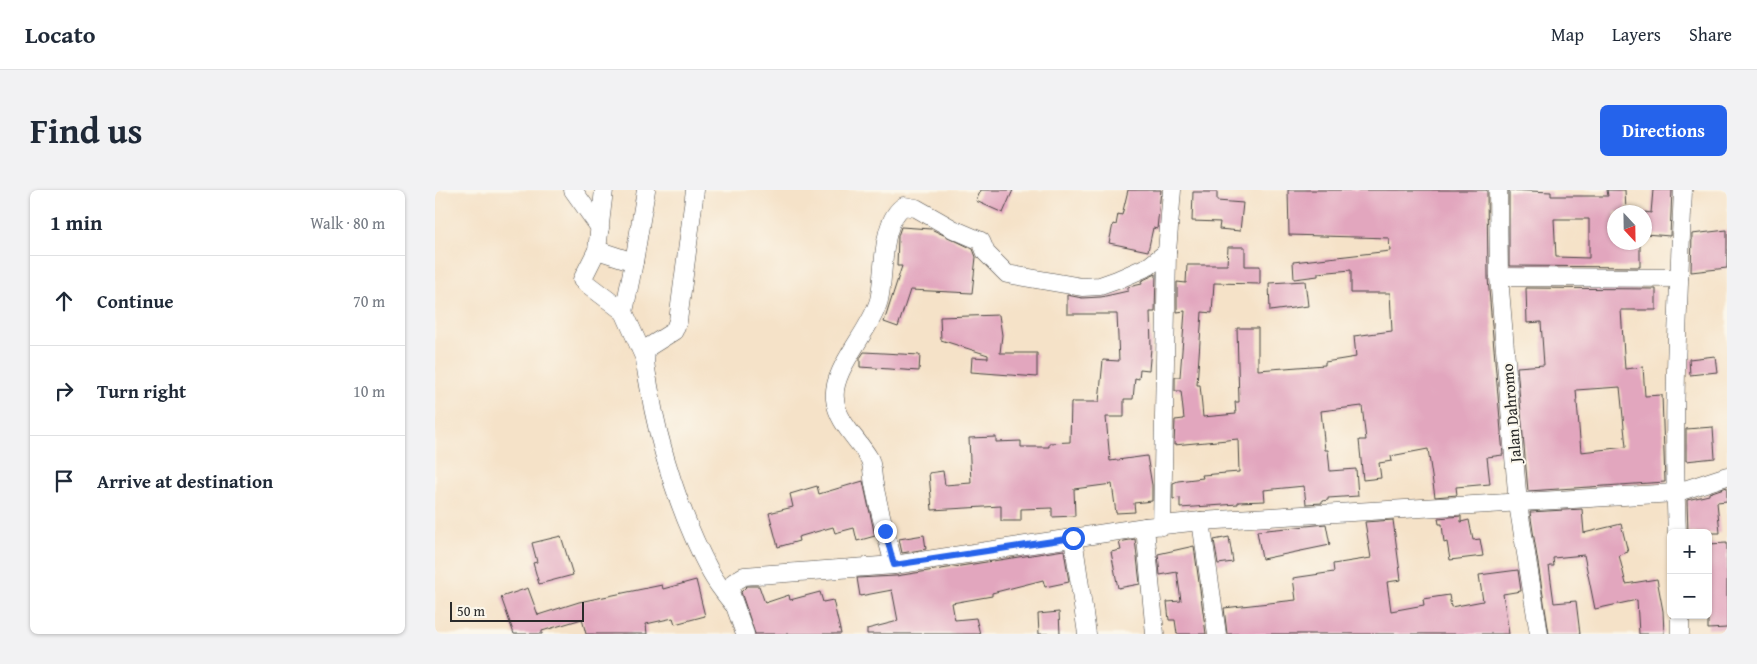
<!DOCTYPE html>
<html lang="en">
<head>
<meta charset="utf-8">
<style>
	body { margin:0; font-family:"Gentium Book Plus",serif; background:#f2f2f3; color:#1f2937 }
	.controls { position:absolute; right:15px; bottom:15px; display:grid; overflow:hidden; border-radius:8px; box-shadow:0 1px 4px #0004 }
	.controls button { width:45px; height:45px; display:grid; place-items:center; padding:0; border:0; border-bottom:1px solid #e0e1e3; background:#fff; color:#1f2937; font:25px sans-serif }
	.compass { position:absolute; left:1172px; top:15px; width:45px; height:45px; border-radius:50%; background:#fff; box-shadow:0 1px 4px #0004; rotate:158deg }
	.scale { position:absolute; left:15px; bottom:12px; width:134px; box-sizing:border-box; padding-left:5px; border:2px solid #2b2b2b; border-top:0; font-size:14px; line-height:18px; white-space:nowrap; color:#2b2b2b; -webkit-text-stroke:4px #fbf7ec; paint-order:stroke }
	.stop { position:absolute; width:15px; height:15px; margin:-11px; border:4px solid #2563eb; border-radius:50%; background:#fff }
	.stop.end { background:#2563eb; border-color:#fff; box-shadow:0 1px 5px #0008 }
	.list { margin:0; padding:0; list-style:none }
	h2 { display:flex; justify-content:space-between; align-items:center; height:65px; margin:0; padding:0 20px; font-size:21px }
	h2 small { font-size:16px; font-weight:400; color:#747a83 }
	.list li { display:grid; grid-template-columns:32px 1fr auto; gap:15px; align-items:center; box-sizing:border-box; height:90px; padding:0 20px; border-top:1px solid #e0e1e3 }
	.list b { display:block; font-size:19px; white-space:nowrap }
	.list em { font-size:16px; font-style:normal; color:#747a83 }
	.icon { flex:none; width:28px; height:28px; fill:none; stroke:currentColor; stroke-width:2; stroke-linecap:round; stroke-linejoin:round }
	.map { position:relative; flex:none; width:1292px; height:444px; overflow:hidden; border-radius:8px }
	header { display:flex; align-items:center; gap:30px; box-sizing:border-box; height:70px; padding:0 25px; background:#fff; border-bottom:1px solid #e0e1e3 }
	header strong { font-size:24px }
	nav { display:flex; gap:28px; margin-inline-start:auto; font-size:18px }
	.intro { display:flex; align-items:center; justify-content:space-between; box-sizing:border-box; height:120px; padding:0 30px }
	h1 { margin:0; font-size:35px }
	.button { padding:12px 22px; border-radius:8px; background:#2563eb; color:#fff; font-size:18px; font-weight:700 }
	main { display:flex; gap:30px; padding:0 30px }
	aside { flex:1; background:#fff; border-radius:8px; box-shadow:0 1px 4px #0004 }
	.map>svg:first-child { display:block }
	.building { fill:#e2a6be; fill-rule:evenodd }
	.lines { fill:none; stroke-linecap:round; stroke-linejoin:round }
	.street-casing { stroke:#494643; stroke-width:19 }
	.street { stroke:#fff; stroke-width:18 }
	.route { stroke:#2563eb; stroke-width:6 }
	.labels { text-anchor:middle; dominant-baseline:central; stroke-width:4; stroke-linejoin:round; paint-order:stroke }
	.street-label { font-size:16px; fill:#2b2b2b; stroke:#fbf7ec }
</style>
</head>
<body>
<header>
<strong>Locato</strong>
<nav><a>Map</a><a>Layers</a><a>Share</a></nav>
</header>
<div class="intro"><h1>Find us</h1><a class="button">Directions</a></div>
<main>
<aside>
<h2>1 min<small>Walk · 80 m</small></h2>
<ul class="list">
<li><svg class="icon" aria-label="ahead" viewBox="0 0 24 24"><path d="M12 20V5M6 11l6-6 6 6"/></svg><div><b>Continue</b></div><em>70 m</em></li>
<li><svg class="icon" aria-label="right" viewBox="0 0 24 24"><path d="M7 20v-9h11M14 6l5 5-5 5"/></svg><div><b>Turn right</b></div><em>10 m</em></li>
<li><svg class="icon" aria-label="arrive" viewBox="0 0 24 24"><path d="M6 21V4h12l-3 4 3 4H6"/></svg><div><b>Arrive at destination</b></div></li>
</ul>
</aside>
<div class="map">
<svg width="1292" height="444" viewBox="0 0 1292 444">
	<rect width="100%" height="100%" fill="#fbf7ec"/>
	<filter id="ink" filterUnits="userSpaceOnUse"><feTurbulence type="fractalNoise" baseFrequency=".02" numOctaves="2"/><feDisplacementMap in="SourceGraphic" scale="10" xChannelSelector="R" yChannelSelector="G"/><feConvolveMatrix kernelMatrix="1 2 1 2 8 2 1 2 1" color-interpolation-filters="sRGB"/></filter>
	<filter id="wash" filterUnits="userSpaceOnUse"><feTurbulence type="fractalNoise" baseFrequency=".0096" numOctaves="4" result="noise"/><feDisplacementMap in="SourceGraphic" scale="20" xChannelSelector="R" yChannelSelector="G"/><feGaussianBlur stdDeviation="1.12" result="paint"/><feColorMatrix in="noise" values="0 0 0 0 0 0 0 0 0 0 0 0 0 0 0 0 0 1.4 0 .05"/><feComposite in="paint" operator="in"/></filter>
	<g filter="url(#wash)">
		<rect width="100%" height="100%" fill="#f5e2c8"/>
		<g id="blocks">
			<g class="building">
				<path d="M 546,0 L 578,0 L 568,23 L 541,11 Z"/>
				<path d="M 693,0 L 726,0 L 722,39 L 718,38 L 713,61 L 674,53 L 678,34 L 681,35 L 683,24 L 687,25 Z"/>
				<path d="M 853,0 L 1052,0 L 1053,88 L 1068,265 L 1052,267 L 1055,294 L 1021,297 L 1022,305 L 1000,307 L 993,259 L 956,266 L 957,271 L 944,273 L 946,288 L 928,290 L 924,250 L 931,250 L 927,216 L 886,221 L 890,260 L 893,260 L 895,281 L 921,279 L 923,306 L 893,308 L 893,310 L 887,311 L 887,313 L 871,314 L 869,296 L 829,300 L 830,311 L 803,312 L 803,314 L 745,318 L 745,308 L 738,309 L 738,293 L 743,291 L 768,288 L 767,285 L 804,282 L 803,249 L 739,255 L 740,230 L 749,229 L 746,201 L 740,201 L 740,187 L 745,187 L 750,121 L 742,122 L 742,92 L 751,93 L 752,75 L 792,75 L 793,57 L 810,57 L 810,76 L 825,76 L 825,94 L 779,93 L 777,123 L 767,122 L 762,195 L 765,195 L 768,227 L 801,224 L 800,212 L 804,212 L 802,138 L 823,138 L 823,180 L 890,175 L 890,172 L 921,167 L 919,146 L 957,141 L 955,103 L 916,103 L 916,80 L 883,83 L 883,86 L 859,89 L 858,72 L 955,61 L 954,48 L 854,45 Z"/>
				<path d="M 1074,0 L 1116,2 L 1116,6 L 1173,6 L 1172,0 L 1190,0 L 1191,22 L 1180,22 L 1180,52 L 1205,52 L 1205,77 L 1074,76 ZM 1119,29 L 1154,29 L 1154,68 L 1121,67 Z"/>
				<path d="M 1218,0 L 1237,0 L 1235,46 L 1210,44 L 1210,22 L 1216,23 Z"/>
				<path d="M 758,2 L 782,2 L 782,11 L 808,13 L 805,41 L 784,39 L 785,32 L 757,31 Z"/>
				<path d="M 466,37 L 496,39 L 538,59 L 541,67 L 537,103 L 475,100 L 463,137 L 449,132 L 467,76 L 462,76 L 463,46 Z"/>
				<path d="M 1292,40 L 1292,78 L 1256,82 L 1257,44 Z"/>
				<path d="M 721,84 L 720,122 L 715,122 L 716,158 L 714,180 L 705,179 L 704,189 L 700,188 L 698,209 L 689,209 L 689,227 L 671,227 L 675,271 L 712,266 L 717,295 L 717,311 L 699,313 L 700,322 L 681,323 L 677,294 L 639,299 L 640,326 L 617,327 L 617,318 L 586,319 L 586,331 L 566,331 L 566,316 L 497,320 L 494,283 L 508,281 L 510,295 L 536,293 L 534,248 L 561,247 L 561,252 L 586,251 L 586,257 L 614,257 L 614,253 L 635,252 L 636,212 L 664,212 L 668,170 L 684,171 L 682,124 L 632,124 L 632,105 L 647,108 L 666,107 L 693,101 L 693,97 L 707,94 L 706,91 Z"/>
				<path d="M 870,91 L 873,116 L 835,121 L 834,93 Z"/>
				<path d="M 1091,98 L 1221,99 L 1221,120 L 1186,120 L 1190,179 L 1208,177 L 1210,206 L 1227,205 L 1230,292 L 1093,301 L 1082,177 L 1109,175 L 1106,132 L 1092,133 ZM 1185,197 L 1191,257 L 1146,262 L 1141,200 Z"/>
				<path d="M 564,125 L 567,145 L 565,163 L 602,163 L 602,187 L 536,182 L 537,167 L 553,168 L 553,165 L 506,150 L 505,127 Z"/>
				<path d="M 429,162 L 485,165 L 484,181 L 425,177 L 425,168 Z"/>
				<path d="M 1280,166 L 1282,182 L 1255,185 L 1254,169 Z"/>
				<path d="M 1278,237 L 1280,268 L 1251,271 L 1251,239 Z"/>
				<path d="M 428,291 L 440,346 L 422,351 L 419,338 L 400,343 L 398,337 L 363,347 L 364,351 L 343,357 L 334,323 L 358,317 L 355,304 L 382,296 L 384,304 Z"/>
				<path d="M 1292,297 L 1292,311 L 1282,312 L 1285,343 L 1253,343 L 1252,310 L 1274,305 L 1274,303 Z"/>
				<path d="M 1147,319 L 1149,343 L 1186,334 L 1193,362 L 1184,365 L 1191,394 L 1222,389 L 1228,421 L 1229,444 L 1204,444 L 1202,410 L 1160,419 L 1149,365 L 1118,368 L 1119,376 L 1114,376 L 1119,413 L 1141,411 L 1145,444 L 1114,444 L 1095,322 Z"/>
				<path d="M 1026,326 L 1026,332 L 1034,330 L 1038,350 L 1045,349 L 1048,366 L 1015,370 L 1012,352 L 1009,353 L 1007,334 L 1004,334 L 1003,328 Z"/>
				<path d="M 958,330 L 966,390 L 952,392 L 956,421 L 989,415 L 988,409 L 1014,405 L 1016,417 L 1048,411 L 1044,385 L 1083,380 L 1086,401 L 1068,404 L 1074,444 L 792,444 L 789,418 L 861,410 L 858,388 L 899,382 L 898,374 L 936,368 L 930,332 Z"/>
				<path d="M 891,334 L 895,355 L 827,369 L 822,341 Z"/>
				<path d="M 489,345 L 491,359 L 467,363 L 464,349 Z"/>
				<path d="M 126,346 L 138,385 L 104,394 L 98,373 L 102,372 L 97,353 Z"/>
				<path d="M 794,347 L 798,372 L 783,374 L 779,350 Z"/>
				<path d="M 700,349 L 705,394 L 683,398 L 676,362 L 686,360 L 684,352 Z"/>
				<path d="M 1292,353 L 1292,438 L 1273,439 L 1273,354 Z"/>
				<path d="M 759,356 L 771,444 L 742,444 L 740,430 L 734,430 L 732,412 L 746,411 L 742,382 L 725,385 L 723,364 Z"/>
				<path d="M 629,360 L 634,392 L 610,397 L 608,390 L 557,403 L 557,406 L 517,413 L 520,430 L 541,428 L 545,444 L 432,444 L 432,439 L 463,431 L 457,400 L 425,406 L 422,388 L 461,386 Z"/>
				<path d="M 261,390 L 270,426 L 240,434 L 238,428 L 211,434 L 212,444 L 151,444 L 147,429 L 107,441 L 107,444 L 79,444 L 66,407 L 93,398 L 103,425 L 144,412 L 227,395 L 228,399 Z"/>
				<path d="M 312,396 L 324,396 L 330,413 L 354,405 L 355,410 L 385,402 L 388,412 L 398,410 L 406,444 L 320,444 L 306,402 Z"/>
				<path d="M 624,422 L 625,444 L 604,444 L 603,424 Z"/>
			</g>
		</g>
	</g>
	<g filter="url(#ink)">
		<use href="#blocks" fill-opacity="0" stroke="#494643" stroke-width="1"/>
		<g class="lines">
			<defs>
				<g id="street">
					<path d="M 138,0 L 165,38"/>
					<path d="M 169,0 L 162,60 L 147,90 L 189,122 L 209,167"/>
					<path d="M 260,0 L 243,131 L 239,141 L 212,158 C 208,171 212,183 214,196 C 224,258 246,327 276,383 C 282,394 290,404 298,414"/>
					<path d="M 1063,0 L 1064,87 L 1083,314 L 1104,444"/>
					<path d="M 162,60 L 199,72 L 189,122"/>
					<path d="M 199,72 L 211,0"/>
					<path d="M 1064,87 L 1244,88"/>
					<path d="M 766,331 L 782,444"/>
					<path d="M 727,336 L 732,62 L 737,0"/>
					<path d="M 710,337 L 720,444"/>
					<path d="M 1242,343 C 1237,229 1243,114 1248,0"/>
					<path d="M 638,348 L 652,444"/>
					<path d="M 459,375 C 452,348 444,321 439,294 C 437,286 438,275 434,268 C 423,249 402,232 400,209 C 396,179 436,141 444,110 C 450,85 445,31 469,16 L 481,18 L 518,39 L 546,51 L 551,63 L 572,84 L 647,97 L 665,96 L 682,90 L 714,76 L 732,62"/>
					<path d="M 1245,425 L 1245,444"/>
					<path d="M 310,444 L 295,402 L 299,392 L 309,386 L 459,375 L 710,337 L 766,331 L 1240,303 L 1292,286"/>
				</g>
			</defs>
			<use href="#street" class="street-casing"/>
			<use href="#street" class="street"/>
		</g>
	</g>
	<g class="lines" filter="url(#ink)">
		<path class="route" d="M 450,341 L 459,375 L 638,348"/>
	</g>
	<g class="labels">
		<g class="street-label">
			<text transform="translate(1076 223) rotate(-95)">Jalan Dahromo</text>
		</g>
	</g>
</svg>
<div class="controls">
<button>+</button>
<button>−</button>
</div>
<svg class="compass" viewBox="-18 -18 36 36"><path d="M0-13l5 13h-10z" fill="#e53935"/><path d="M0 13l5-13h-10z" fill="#747a83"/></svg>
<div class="scale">50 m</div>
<div class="stop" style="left:638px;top:348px"></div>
<div class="stop end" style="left:450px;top:341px"></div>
</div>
</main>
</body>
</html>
